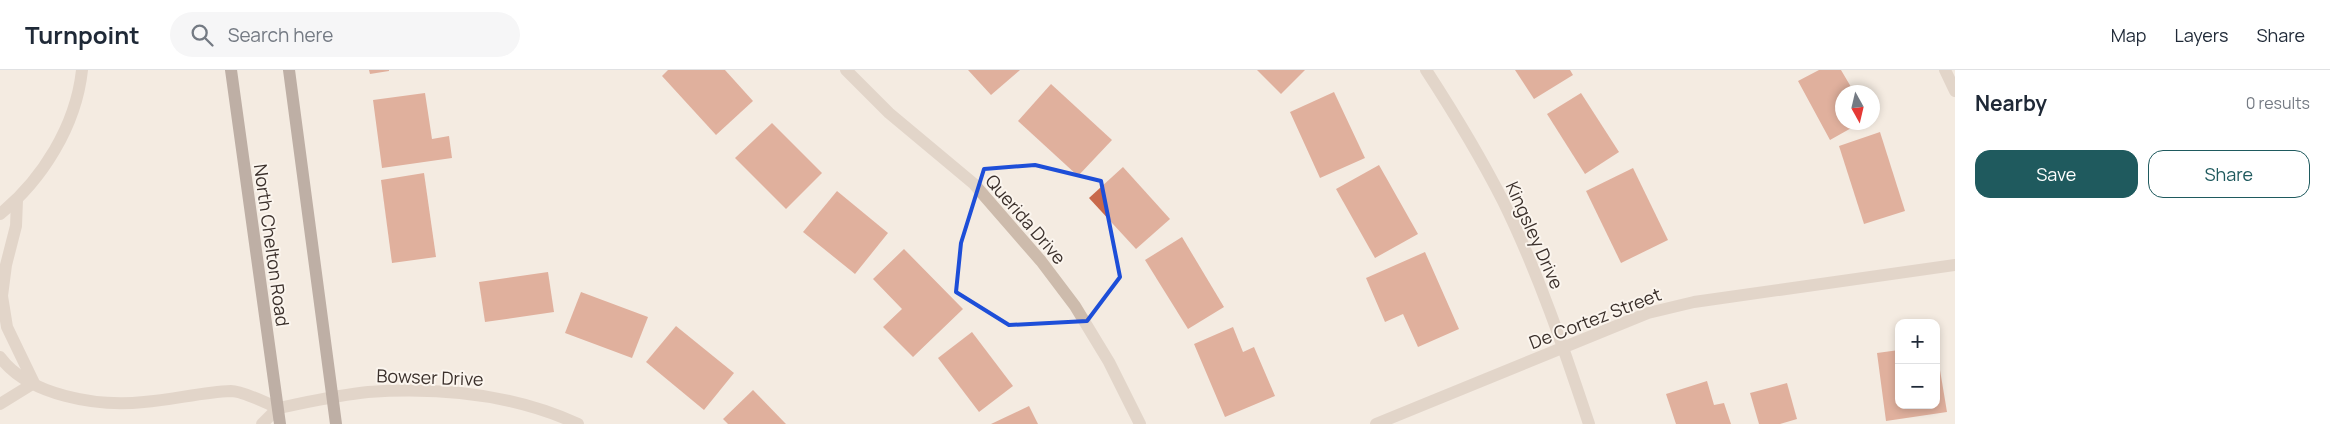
<!DOCTYPE html>
<html lang="en">
<head>
<meta charset="utf-8">
<style>
	body { margin:0; font-family:Manrope,sans-serif; background:#f6f6f7; color:#1f2937 }
	.controls { position:absolute; right:15px; bottom:15px; display:grid; overflow:hidden; border-radius:10px; box-shadow:0 2px 8px #0003 }
	.controls button { width:45px; height:45px; display:grid; place-items:center; padding:0; border:0; border-bottom:1px solid #e0e1e3; background:#fff; color:#1f2937; font:25px sans-serif }
	.compass { position:absolute; left:1835px; top:15px; width:45px; height:45px; border-radius:50%; background:#fff; box-shadow:0 2px 8px #0003; rotate:172deg }
	.list { margin:0; padding:0; list-style:none }
	h2 { display:flex; justify-content:space-between; align-items:center; height:65px; margin:0; padding:0 20px; font-size:21px }
	h2 small { font-size:16px; font-weight:400; color:#747a83 }
	.actions { display:flex; gap:10px; padding:15px 20px }
	.actions a { flex:1; padding:11px 0; border:1px solid #1f5a5e; border-radius:15px; text-align:center; font-size:18px; color:#1f5a5e }
	.actions .main { background:#1f5a5e; color:#fff }
	.icon { flex:none; width:28px; height:28px; fill:none; stroke:currentColor; stroke-width:2; stroke-linecap:round; stroke-linejoin:round }
	.map { position:relative; flex:none; width:1955px; height:354px; overflow:hidden }
	header { display:flex; align-items:center; gap:30px; box-sizing:border-box; height:70px; padding:0 25px; background:#fff; border-bottom:1px solid #e0e1e3 }
	header strong { font-size:24px }
	nav { display:flex; gap:28px; margin-inline-start:auto; font-size:18px }
	.search { width:350px; height:45px; background:#f6f6f7; display:flex; align-items:center; gap:12px; box-sizing:border-box; padding:0 18px; border-radius:28px; color:#747a83; font-size:19px }
	main { display:flex }
	aside { flex:1; background:#fff }
	.map>svg:first-child { display:block }
	.building { fill:#c8694b }
	.lines { fill:none; stroke-linecap:round; stroke-linejoin:round }
	.minor { stroke:#cdbbac; stroke-width:12 }
	.major { stroke:#7d675c; stroke-width:12 }
	.marked { fill:none; stroke:#1d4ed8; stroke-width:4; stroke-linejoin:round }
	.labels { text-anchor:middle; dominant-baseline:central; stroke-width:4; stroke-linejoin:round; paint-order:stroke }
	.street-label { font-size:18px; fill:#3b302b; stroke:#fbf5ee }
</style>
</head>
<body>
<header>
<strong>Turnpoint</strong>
<div class="search"><svg class="icon" aria-label="search" viewBox="0 0 24 24"><circle cx="10" cy="10" r="6"/><path d="M15 15l6 6"/></svg>Search here</div>
<nav><a>Map</a><a>Layers</a><a>Share</a></nav>
</header>
<main>
<div class="map">
<svg width="1955" height="354" viewBox="0 0 1955 354">
	<rect width="100%" height="100%" fill="#f4ebe1"/>
	<g class="building">
		<path d="M 369,0 L 389,0 L 389,1 L 370,4 Z"/>
		<path d="M 668,0 L 725,0 L 753,31 L 716,65 L 662,6 Z"/>
		<path d="M 968,0 L 1020,0 L 991,25 Z"/>
		<path d="M 1257,0 L 1305,0 L 1281,24 Z"/>
		<path d="M 1515,0 L 1570,0 L 1573,5 L 1534,29 Z"/>
		<path d="M 1819,0 L 1841,0 L 1854,22 L 1842,22 L 1842,52 L 1862,52 L 1830,70 L 1798,11 Z"/>
		<path d="M 1051,14 L 1112,70 L 1078,106 L 1018,51 Z"/>
		<path d="M 1334,22 L 1365,88 L 1320,108 L 1290,42 Z"/>
		<path d="M 425,23 L 432,69 L 449,66 L 452,88 L 382,98 L 373,30 Z"/>
		<path d="M 1581,23 L 1619,82 L 1585,104 L 1547,44 Z"/>
		<path d="M 772,53 L 822,103 L 786,139 L 735,88 Z"/>
		<path d="M 1880,62 L 1905,141 L 1864,154 L 1839,76 Z"/>
		<path d="M 1379,95 L 1418,164 L 1375,188 L 1336,119 Z"/>
		<path d="M 1123,97 L 1170,149 L 1136,179 L 1089,128 Z"/>
		<path d="M 1633,98 L 1668,170 L 1621,193 L 1586,121 Z"/>
		<path d="M 424,103 L 436,187 L 392,193 L 381,110 Z"/>
		<path d="M 837,121 L 888,163 L 855,204 L 803,162 Z"/>
		<path d="M 1182,167 L 1224,237 L 1188,259 L 1145,190 Z"/>
		<path d="M 904,179 L 963,239 L 913,287 L 883,257 L 902,239 L 873,209 Z"/>
		<path d="M 1425,182 L 1459,259 L 1418,277 L 1403,244 L 1385,252 L 1366,208 Z"/>
		<path d="M 548,202 L 554,242 L 485,252 L 479,212 Z"/>
		<path d="M 581,222 L 648,247 L 632,288 L 565,263 Z"/>
		<path d="M 676,256 L 734,303 L 704,340 L 646,292 Z"/>
		<path d="M 1233,257 L 1243,282 L 1254,277 L 1275,326 L 1225,347 L 1194,274 Z"/>
		<path d="M 972,262 L 1013,316 L 979,342 L 938,288 Z"/>
		<path d="M 1936,276 L 1947,342 L 1886,351 L 1877,283 L 1899,280 L 1899,335 L 1936,335 Z"/>
		<path d="M 1707,311 L 1714,335 L 1724,333 L 1731,354 L 1676,354 L 1666,324 Z"/>
		<path d="M 1787,313 L 1797,349 L 1780,354 L 1759,354 L 1750,323 Z"/>
		<path d="M 753,320 L 786,354 L 728,354 L 723,349 Z"/>
		<path d="M 1029,336 L 1038,354 L 991,354 Z"/>
	</g>
	<g class="lines">
		<g class="minor">
			<path d="M 846,0 L 889,43 L 974,114 L 1041,191 L 1075,236 L 1109,292 L 1140,354"/>
			<path d="M 1426,0 C 1454,43 1480,86 1503,131 C 1538,202 1564,279 1589,354"/>
			<path d="M 1945,0 L 1955,21"/>
			<path d="M 0,144 C 42,110 76,56 82,0"/>
			<path d="M 0,287 C 29,326 98,337 144,332 C 173,330 202,322 231,321 C 243,321 266,333 278,338"/>
			<path d="M 0,334 L 34,313 L 7,257 L 2,226 L 6,195 L 16,156 L 17,130"/>
			<path d="M 278,338 C 308,332 338,325 368,322 C 440,317 513,324 578,354"/>
			<path d="M 262,354 L 278,338"/>
			<path d="M 1376,354 L 1648,243 L 1694,232 L 1955,195"/>
		</g>
		<g class="major">
			<path d="M 231,0 L 280,354"/>
			<path d="M 289,0 L 336,354"/>
		</g>
	</g>
	<path d="M0 0H1955V354H0ZM 1035,95 L 1101,111 L 1120,207 L 1087,251 L 1009,255 L 956,222 L 961,173 L 984,99 Z" fill="#f4ebe1" fill-opacity=".55" fill-rule="evenodd"/>
	<path class="marked" d="M 1035,95 L 1101,111 L 1120,207 L 1087,251 L 1009,255 L 956,222 L 961,173 L 984,99 Z"/>
	<g class="labels">
		<g class="street-label">
			<text transform="translate(1026 149) rotate(49)">Querida Drive</text>
			<text transform="translate(1535 165) rotate(66)">Kingsley Drive</text>
			<text transform="translate(272 175) rotate(82)">North Chelton Road</text>
			<text transform="translate(1595 248) rotate(-21)">De Cortez Street</text>
			<text transform="translate(430 307) rotate(2)">Bowser Drive</text>
		</g>
	</g>
</svg>
<div class="controls">
<button>+</button>
<button>−</button>
</div>
<svg class="compass" viewBox="-18 -18 36 36"><path d="M0-13l5 13h-10z" fill="#e53935"/><path d="M0 13l5-13h-10z" fill="#747a83"/></svg>
</div>
<aside>
<h2>Nearby<small>0 results</small></h2>
<ul class="list">
</ul>
<div class="actions"><a class="main">Save</a><a>Share</a></div>
</aside>
</main>
</body>
</html>
